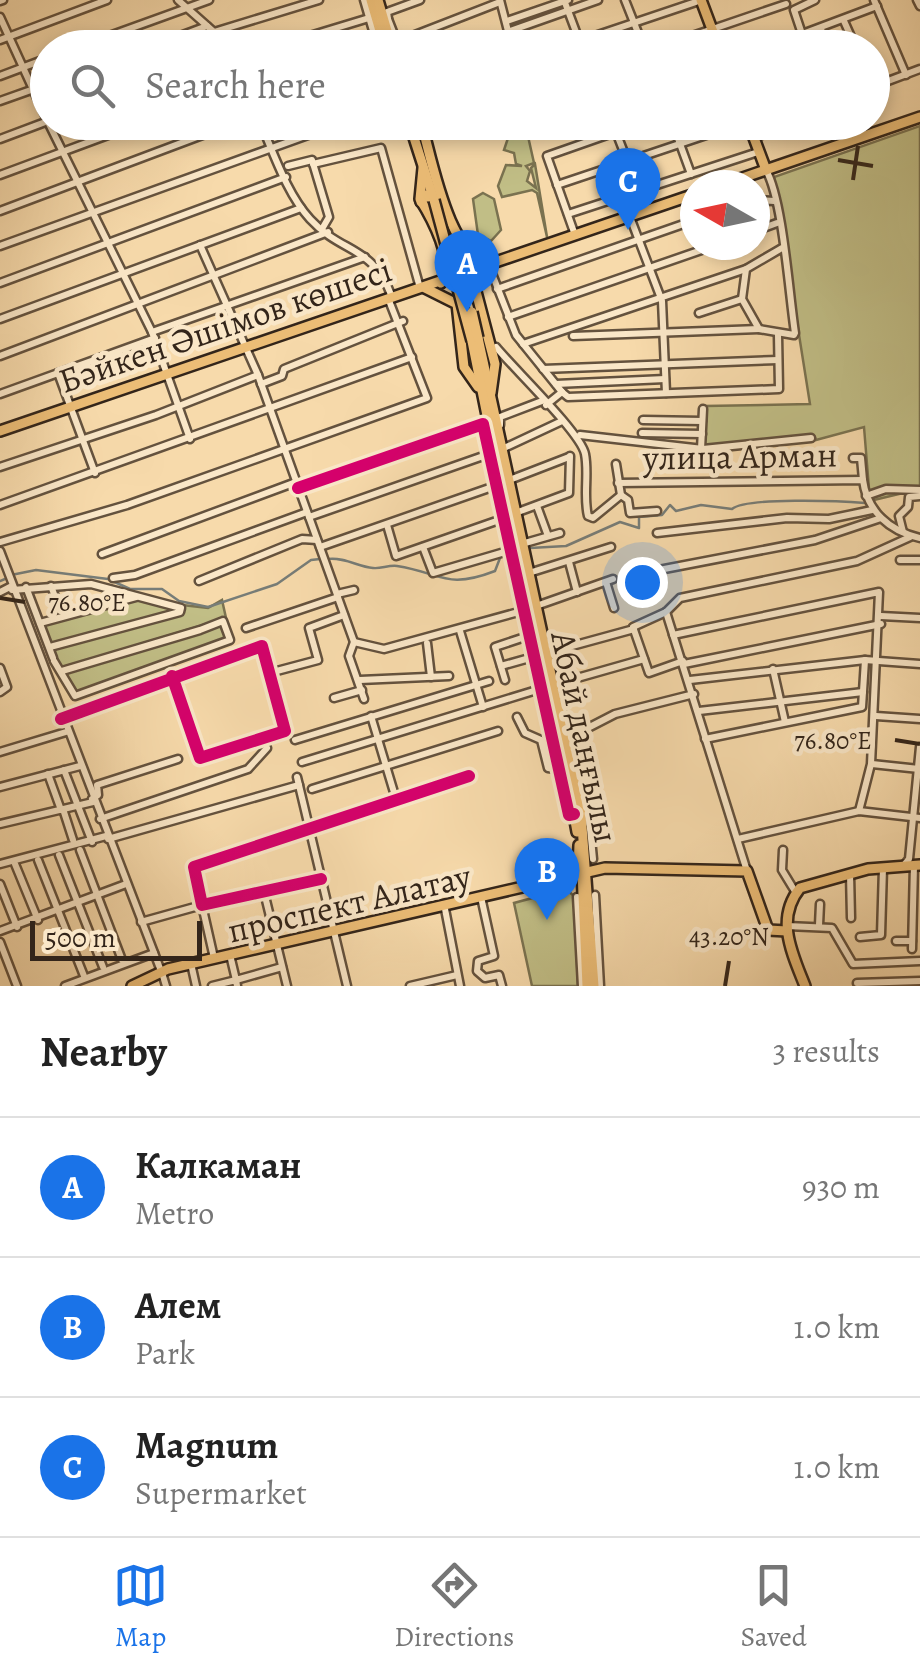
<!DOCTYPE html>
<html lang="en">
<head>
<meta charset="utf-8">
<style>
	body { margin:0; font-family:Alegreya,serif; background:#f2f2f2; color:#222 }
	.compass { position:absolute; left:680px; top:170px; width:90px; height:90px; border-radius:50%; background:#fff; box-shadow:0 5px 15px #0003; rotate:279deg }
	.scale { position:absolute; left:30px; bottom:25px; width:172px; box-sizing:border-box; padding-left:10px; border:5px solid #33251a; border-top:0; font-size:28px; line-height:35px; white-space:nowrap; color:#33251a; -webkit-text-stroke:8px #fae7c8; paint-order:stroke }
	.you { position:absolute; left:642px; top:582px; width:35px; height:35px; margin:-25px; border:8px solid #fff; border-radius:50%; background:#1a73e8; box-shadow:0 0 0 15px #1a73e833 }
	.badge { display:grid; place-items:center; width:65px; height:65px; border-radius:50%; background:#1a73e8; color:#fff; font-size:32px; font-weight:700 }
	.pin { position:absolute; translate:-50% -82px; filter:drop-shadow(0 2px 5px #0008) }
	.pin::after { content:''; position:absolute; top:52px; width:35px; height:30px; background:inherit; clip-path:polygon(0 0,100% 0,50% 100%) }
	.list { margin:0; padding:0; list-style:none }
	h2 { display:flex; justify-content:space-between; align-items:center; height:130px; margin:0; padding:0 40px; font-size:42px }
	h2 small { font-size:32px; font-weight:400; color:#767676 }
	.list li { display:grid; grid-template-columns:65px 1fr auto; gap:30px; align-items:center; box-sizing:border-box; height:140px; padding:0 40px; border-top:2px solid #e0e0e0 }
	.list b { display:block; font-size:38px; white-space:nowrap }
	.list p { margin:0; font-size:32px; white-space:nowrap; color:#767676 }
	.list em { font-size:32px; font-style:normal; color:#767676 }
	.icon { flex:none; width:55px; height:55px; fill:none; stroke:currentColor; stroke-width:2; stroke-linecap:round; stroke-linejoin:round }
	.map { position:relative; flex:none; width:920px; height:986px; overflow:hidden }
	.search { position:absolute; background:#fff; box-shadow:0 5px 15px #0003; left:30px; right:30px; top:30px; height:110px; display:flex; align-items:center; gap:25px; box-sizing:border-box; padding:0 35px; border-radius:55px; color:#767676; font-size:38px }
	.sheet { height:550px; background:#fff }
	nav { display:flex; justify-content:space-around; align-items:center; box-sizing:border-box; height:140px; border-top:2px solid #e0e0e0; background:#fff; font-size:28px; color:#767676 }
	nav a { display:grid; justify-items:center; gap:5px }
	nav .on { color:#1a73e8 }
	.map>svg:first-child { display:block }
	.green { fill:#c1be86; stroke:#7a7250; stroke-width:2.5 }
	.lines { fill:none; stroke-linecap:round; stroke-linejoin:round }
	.stream { stroke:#777d78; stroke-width:2.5 }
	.minor-casing { stroke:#64523e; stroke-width:11 }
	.major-casing { stroke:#33251a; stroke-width:14 }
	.minor { stroke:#fae7c8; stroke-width:6 }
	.major { stroke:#ecbd76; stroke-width:9 }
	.major-bridge-casing { stroke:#33251a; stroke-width:14; stroke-linecap:butt }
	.major-bridge { stroke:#ecbd76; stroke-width:9 }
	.cycleway-casing { stroke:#fae7c8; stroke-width:19 }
	.cycleway { stroke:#d6006c; stroke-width:12 }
	.ticks { fill:none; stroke:#33251a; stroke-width:4 }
	.labels { text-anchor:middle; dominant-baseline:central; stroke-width:9; stroke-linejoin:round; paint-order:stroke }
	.street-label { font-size:35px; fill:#33251a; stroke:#fae7c8 }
	.ticks-label { font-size:25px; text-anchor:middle; fill:#33251a; stroke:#fae7c8; stroke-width:9; stroke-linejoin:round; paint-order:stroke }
</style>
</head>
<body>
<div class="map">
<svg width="920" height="986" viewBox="0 0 920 986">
	<rect width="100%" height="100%" fill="#f7daab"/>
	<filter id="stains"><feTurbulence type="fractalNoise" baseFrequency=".002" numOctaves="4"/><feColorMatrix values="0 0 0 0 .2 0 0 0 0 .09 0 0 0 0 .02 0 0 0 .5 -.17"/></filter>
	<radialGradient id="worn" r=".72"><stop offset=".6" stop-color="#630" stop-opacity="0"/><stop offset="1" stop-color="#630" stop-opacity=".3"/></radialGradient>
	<g class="green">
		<path d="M 504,123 L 525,123 L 534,163 L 526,166 L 530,171 L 527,181 L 536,188 L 531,168 L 535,164 L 547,237 L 537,193 L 532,190 L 502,197 L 498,186 L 506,165 L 522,166 L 516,164 L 514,153 L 504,150 L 508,138 L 523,138 L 523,129 L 504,128 Z"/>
		<path d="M 920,126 L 920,489 L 870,501 L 864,427 L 816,440 L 814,436 L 702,446 L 705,406 L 810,404 L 774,177 Z"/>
		<path d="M 483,193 L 494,199 L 501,230 L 491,241 L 478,235 L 473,199 Z"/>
		<path d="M 137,598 L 178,610 L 51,645 L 43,625 Z"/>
		<path d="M 222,600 L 226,618 L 59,669 L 52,649 L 182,613 L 182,605 L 208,608 Z"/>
		<path d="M 221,622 L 227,640 L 74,693 L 65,672 Z"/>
		<path d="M 566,889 L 574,896 L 578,986 L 532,986 L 514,903 Z"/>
	</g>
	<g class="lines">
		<g class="stream">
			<path d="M 530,548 L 566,546 L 620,522 L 639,528 L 639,517 L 662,515 L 670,505 L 676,511 L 701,505 L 732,509 C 746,497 841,501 865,503"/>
			<path d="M 328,559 C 345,557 358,567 373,568 C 381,569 388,565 397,566 C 442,573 446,590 495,571 L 500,558"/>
			<path d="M 11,575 L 36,570 L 108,579 L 130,589 L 162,589 L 179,601 L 208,607 L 277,584 L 311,560 L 320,559"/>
			<path d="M 0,581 L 5,579"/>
		</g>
		<defs>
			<g id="minor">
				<path d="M 178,0 L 214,32 L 223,48"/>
				<path d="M 364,0 L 378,48"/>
				<path d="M 564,0 L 582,48"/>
				<path d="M 625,0 L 644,48"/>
				<path d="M 874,0 L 906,75"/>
				<path d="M 917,0 L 920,6"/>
				<path d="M 0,1 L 3,0"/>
				<path d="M 0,17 L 48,122"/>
				<path d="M 388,19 L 387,12 L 420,0"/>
				<path d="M 384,20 L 388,19 L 397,42 L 500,2"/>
				<path d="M 507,21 L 568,0"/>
				<path d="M 844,21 L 856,48"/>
				<path d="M 821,29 L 828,48"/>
				<path d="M 510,31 L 598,0"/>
				<path d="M 214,32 L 319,0"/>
				<path d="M 802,34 L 794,10 L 815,0"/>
				<path d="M 0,40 L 107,0"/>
				<path d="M 76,48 L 209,0"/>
				<path d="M 148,48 L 207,26"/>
				<path d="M 270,48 L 369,18"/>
				<path d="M 476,48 L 509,35 L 500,0"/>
				<path d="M 559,48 L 696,2"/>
				<path d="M 657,48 L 786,4"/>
				<path d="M 765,48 L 877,6"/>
				<path d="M 0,76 L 48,58"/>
				<path d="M 872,87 L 920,69"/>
				<path d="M 0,101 L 48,84"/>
				<path d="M 48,122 L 152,332 L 190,439"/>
				<path d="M 260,122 C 274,154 287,194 310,219 C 343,255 372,244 392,297"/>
				<path d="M 672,122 L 691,174"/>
				<path d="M 850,122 L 853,141"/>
				<path d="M 616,132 L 639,191"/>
				<path d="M 753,138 L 799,122"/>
				<path d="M 0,139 L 48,121"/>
				<path d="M 313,164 L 381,148 L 420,288"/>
				<path d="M 288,166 L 312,160 L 329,217 L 322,229"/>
				<path d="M 766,170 C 783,200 789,294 795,333 L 794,335 L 759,329 L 742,299 L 746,269 L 782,248"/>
				<path d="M 0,175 L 143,122"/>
				<path d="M 557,185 L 745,122"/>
				<path d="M 755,200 L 774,201"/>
				<path d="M 0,211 L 237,122"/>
				<path d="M 568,214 L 758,152"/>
				<path d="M 630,217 L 662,301 L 666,393"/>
				<path d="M 755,231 L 777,223"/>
				<path d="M 575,235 L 547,156 L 644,122"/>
				<path d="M 200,245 L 258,375 L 354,642"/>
				<path d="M 0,246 L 344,122"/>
				<path d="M 489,266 L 516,335 L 562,392"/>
				<path d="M 0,283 L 286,177"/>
				<path d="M 497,289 L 695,220"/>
				<path d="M 699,313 L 742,299"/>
				<path d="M 508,317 L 716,245"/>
				<path d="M 0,319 L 301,208"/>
				<path d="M 152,332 L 365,257"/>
				<path d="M 573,336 L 759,329"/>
				<path d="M 523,344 L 746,269"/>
				<path d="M 496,347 C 514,369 581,433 585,454 C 589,474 583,496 588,516 L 593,518 L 621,495"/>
				<path d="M 0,356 L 328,232"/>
				<path d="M 543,369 L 778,360"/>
				<path d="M 58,373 L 95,473"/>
				<path d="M 261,384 L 282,376 L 284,369 L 403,321"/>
				<path d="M 556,384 L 665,379"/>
				<path d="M 562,392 L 568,397 L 779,389 L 778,335"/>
				<path d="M 0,394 L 155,338"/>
				<path d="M 546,405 L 562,392"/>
				<path d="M 643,420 L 702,421"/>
				<path d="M 500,425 L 500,417 L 542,401"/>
				<path d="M 642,433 L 702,434"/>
				<path d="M 580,435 L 703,449 L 811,438"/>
				<path d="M 502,449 L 562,421"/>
				<path d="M 701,449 L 703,409"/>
				<path d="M 853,458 L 861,458 L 863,480"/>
				<path d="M 616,464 L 621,495 L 628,500 L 630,513 L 657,511"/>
				<path d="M 0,467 L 156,415 L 258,375"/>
				<path d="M 512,479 L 569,457"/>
				<path d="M 618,483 L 863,480 C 867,511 889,531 920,538"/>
				<path d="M 298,488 L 483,424 L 569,815 L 574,814"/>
				<path d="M 866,496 L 886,489 L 920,490"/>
				<path d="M 0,505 L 412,357"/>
				<path d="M 537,506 L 548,536"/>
				<path d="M 518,512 L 569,493 L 570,456"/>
				<path d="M 309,517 L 489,454"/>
				<path d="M 387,525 L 396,556 L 502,519"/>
				<path d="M 903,532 L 899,516 L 908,507 L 909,497 L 920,496"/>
				<path d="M 657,533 L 787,518 L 829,519 L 872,510"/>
				<path d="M 0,542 L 127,505 L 427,398 L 388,298"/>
				<path d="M 525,543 L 560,533"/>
				<path d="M 320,547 L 495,486"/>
				<path d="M 423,547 L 433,573 L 508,551"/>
				<path d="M 0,551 L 161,971"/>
				<path d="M 102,554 L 296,482"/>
				<path d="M 900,560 L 920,560"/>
				<path d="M 569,562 L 577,592"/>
				<path d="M 659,570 L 815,540 L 881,518"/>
				<path d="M 532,572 L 611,547"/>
				<path d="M 113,578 L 135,575 L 307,512"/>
				<path d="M 199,581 L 302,539 L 317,540"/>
				<path d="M 606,582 L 614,608"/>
				<path d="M 51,586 L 57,602"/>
				<path d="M 26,587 L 53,658"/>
				<path d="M 12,590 L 91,584 L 181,608 L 180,612 L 50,647"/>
				<path d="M 0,592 L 10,587"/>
				<path d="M 337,594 L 354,590"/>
				<path d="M 539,605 L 613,579"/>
				<path d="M 666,612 L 747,871"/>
				<path d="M 666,612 L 680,598 L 857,561 L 910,537"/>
				<path d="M 666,612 L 633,627 L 649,673 L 683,661"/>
				<path d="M 881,616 L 920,618"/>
				<path d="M 40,623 L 136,597"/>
				<path d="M 246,628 L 338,597"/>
				<path d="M 460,631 L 483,707"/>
				<path d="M 673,635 L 879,592 L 871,764 L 859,811"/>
				<path d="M 354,642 L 384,649 L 522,611"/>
				<path d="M 354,642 L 349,656 L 364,699"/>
				<path d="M 427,643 L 431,677"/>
				<path d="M 550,652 L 634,629"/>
				<path d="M 54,661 L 75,696 L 230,640 L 223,621 L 200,630 L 62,671"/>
				<path d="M 684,664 L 881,624"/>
				<path d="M 501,666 L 533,657"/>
				<path d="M 0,668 L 7,687 L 0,692"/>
				<path d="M 773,669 L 785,722"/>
				<path d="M 273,672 L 318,660 L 309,628 L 344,615"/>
				<path d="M 360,680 L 449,676"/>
				<path d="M 505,680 L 495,647 L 528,636"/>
				<path d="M 690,680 L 865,660 L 920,664"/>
				<path d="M 556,684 L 644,659"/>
				<path d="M 334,698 L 362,690"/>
				<path d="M 562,706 L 589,818 L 593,859"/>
				<path d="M 699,711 L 863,692"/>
				<path d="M 371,716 L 396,799"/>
				<path d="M 876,716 L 920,719"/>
				<path d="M 517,717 L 525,733 L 541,740 L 548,768 L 556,769"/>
				<path d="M 61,719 L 262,646 L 285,731 L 200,758 L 172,676"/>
				<path d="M 705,739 L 862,707 L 865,660"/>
				<path d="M 295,740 L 489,681"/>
				<path d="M 0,752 L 66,732"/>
				<path d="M 583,760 L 578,733 L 582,731 L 615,714 L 694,694"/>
				<path d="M 302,762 L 540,689"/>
				<path d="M 872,764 L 919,769"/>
				<path d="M 64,770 L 92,842"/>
				<path d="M 48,774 L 61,810"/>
				<path d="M 297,777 L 347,986"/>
				<path d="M 0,787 L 80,766"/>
				<path d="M 312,789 L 498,731"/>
				<path d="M 92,799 L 98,795 L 97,785 L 178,759"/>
				<path d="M 63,809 L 73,840"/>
				<path d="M 100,819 L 248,769 L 267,748"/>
				<path d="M 0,824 L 93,802"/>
				<path d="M 108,839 L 299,785"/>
				<path d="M 738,839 L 859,811 L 920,818"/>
				<path d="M 80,850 L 122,960"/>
				<path d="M 783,850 L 782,870 L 796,893"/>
				<path d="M 59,855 L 103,967"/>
				<path d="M 38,860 L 84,976"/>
				<path d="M 0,864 L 106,836"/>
				<path d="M 15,864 L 38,920"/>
				<path d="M 904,865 L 909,859 L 920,747"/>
				<path d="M 850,874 L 851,918"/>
				<path d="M 321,879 L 202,905 L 194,867 L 469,776"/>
				<path d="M 0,884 L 17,927"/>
				<path d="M 264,892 L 287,986"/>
				<path d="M 595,895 L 600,986"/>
				<path d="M 481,897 L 494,956 L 478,961 L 477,971 L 485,978 L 499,975 L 502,986"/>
				<path d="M 577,897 L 582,986"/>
				<path d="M 445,909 L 460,986"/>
				<path d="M 141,922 L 202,905 L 214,958"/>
				<path d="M 819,925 L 820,904"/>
				<path d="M 787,926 L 832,928 L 853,964 L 920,961"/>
				<path d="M 0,931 L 126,884"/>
				<path d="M 860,937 L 881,935 L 883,868"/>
				<path d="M 896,941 L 912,941"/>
				<path d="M 0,942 L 17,986"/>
				<path d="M 912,949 L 914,865"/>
				<path d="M 231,959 L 236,980 L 282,967"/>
				<path d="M 192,968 L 196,986"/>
				<path d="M 163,976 L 166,986"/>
				<path d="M 857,983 L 920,981"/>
				<path d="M 65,986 L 154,953"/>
				<path d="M 212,986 L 236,980 L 237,986"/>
				<path d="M 410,986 L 457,975"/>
			</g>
			<g id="major">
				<path d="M 371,0 L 385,48"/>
				<path d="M 378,0 L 392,48"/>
				<path d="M 701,0 L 719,48"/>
				<path d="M 409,122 L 434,200 L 425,195 L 421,202"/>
				<path d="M 421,122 C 432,159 449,261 492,263"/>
				<path d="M 748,122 L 766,170"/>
				<path d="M 423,168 L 420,199 C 432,218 456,262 441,283"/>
				<path d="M 722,185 L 920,117"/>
				<path d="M 476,270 L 474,284 L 495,364 L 491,393"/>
				<path d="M 425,288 L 457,304 L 464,367 L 478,387"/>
				<path d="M 478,338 L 581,813 L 594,986"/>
				<path d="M 472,341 L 498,470"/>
				<path d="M 0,431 L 695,194"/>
				<path d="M 525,598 L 551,710"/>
				<path d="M 570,793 L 577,832"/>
				<path d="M 582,872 L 587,986"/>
				<path d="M 570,875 L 578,867 L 579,845"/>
				<path d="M 132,986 L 168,969 L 605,868 L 747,871 L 768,930 L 787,931"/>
				<path d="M 805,986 C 792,953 775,919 800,888 L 868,869 L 920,865"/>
			</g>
		</defs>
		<use href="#minor" class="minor-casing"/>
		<use href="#major" class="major-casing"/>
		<use href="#minor" class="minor"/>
		<use href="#major" class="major"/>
		<defs>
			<g id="major-bridge">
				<path d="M 434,200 L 472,341"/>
				<path d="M 472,312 L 478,338"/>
			</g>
		</defs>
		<use href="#major-bridge" class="major-bridge-casing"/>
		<use href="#major-bridge" class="major-bridge"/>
		<defs>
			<g id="cycleway">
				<path d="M 298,488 L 483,424 L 569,815 L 574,814"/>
				<path d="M 61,719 L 262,646 L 285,731 L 200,758 L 172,676"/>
				<path d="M 321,879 L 202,905 L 194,867 L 469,776"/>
			</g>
		</defs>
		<use href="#cycleway" class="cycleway-casing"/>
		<use href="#cycleway" class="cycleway"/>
	</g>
	<path class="ticks" d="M 838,160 L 873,166M 853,180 L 858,146M 0,598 L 25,602M 895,740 L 920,744M 725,986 L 729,961"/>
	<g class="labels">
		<g class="street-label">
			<text transform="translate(225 325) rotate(-19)">Бәйкен Әшімов көшесі</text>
			<text transform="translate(740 456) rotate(-1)">улица Арман</text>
			<text transform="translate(585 737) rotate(78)">Абай даңғылы</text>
			<text transform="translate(349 903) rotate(-13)">проспект Алатау</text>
		</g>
	</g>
	<g class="ticks-label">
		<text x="87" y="611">76.80°E</text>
		<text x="833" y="749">76.80°E</text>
		<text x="729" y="945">43.20°N</text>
	</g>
	<rect width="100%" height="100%" filter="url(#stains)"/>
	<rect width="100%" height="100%" fill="url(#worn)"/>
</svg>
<svg class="compass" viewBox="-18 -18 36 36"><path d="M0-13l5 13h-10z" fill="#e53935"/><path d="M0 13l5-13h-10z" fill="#767676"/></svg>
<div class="scale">500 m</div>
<div class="you"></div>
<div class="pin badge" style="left:467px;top:312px">A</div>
<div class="pin badge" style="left:547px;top:920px">B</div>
<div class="pin badge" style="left:628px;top:230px">C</div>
<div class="search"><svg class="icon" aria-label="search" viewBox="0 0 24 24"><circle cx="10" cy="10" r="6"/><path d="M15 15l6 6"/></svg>Search here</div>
</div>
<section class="sheet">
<h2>Nearby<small>3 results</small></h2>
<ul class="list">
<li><span class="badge">A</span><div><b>Калкаман</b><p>Metro</p></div><em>930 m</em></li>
<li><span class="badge">B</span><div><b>Алем</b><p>Park</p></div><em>1.0 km</em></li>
<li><span class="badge">C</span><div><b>Magnum</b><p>Supermarket</p></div><em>1.0 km</em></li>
</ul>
</section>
<nav>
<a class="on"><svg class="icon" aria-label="map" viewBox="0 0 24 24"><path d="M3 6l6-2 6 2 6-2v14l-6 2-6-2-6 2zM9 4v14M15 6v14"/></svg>Map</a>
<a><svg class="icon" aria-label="directions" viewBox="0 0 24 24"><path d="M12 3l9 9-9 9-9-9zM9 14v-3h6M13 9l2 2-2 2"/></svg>Directions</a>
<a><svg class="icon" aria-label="saved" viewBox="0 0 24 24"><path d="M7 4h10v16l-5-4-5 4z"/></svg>Saved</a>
</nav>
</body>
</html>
